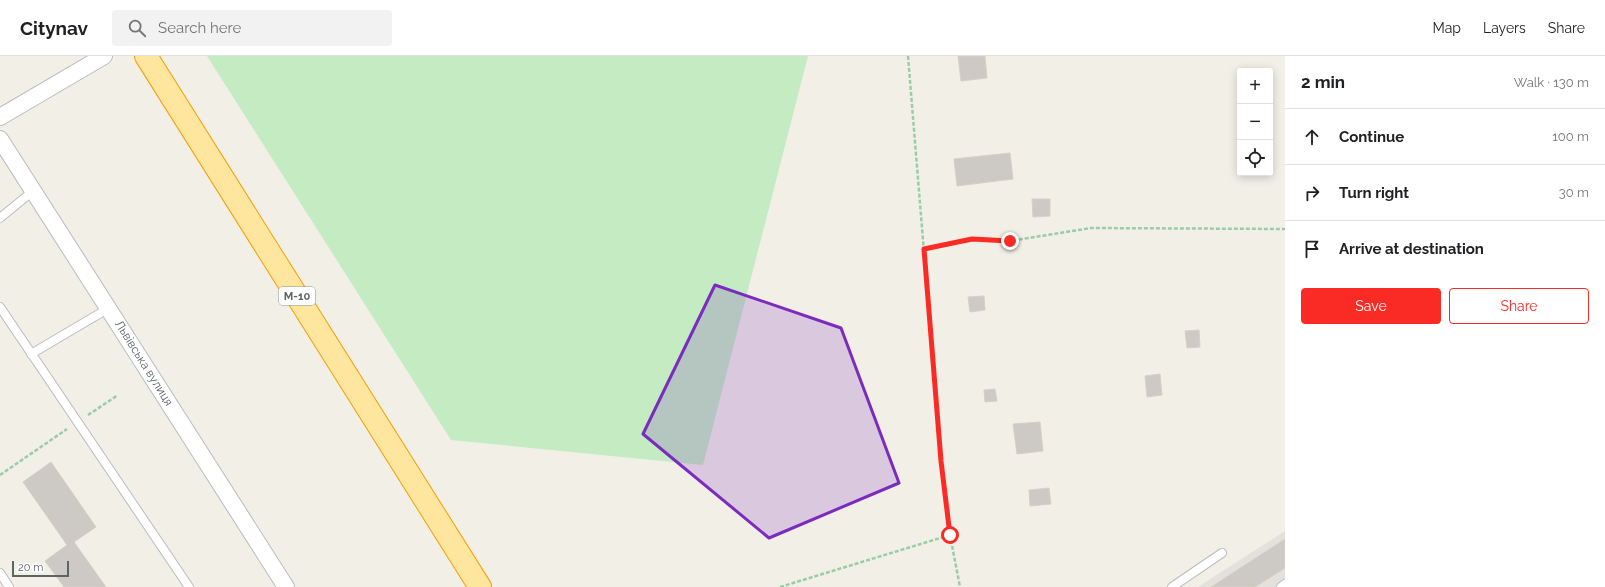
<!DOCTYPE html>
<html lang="en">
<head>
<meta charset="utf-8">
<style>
	body { margin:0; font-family:Raleway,sans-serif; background:#f2f2f2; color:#202124 }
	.controls { position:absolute; right:12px; top:12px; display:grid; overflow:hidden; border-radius:4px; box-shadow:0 2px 10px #0003 }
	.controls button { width:36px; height:36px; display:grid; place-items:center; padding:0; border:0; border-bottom:1px solid #e0e0e0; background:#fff; color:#202124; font:20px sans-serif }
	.scale { position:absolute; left:12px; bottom:10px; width:57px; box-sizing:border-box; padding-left:4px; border:2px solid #5e6368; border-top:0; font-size:11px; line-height:14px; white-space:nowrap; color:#5e6368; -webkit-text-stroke:3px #fff; paint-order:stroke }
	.stop { position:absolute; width:12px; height:12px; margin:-9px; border:3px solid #fa2a24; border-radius:50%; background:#fff }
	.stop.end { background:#fa2a24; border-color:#fff; box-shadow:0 1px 4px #0008 }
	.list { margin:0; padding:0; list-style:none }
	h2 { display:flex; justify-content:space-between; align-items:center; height:52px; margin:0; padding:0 16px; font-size:17px }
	h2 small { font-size:13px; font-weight:400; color:#757577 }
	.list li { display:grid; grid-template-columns:26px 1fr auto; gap:12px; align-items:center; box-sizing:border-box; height:56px; padding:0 16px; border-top:1px solid #e0e0e0 }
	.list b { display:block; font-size:15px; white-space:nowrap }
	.list em { font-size:13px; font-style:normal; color:#757577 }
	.actions { display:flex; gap:8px; padding:12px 16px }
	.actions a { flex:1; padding:9px 0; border:1px solid #fa2a24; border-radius:4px; text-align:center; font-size:14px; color:#fa2a24 }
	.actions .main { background:#fa2a24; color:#fff }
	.icon { flex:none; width:22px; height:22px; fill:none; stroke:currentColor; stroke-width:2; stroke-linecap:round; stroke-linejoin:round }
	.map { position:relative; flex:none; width:1285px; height:531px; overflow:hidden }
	header { display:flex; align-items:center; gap:24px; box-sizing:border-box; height:56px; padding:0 20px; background:#fff; border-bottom:1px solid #e0e0e0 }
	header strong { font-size:19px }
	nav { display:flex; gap:22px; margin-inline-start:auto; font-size:14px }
	.search { width:280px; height:36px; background:#f2f2f2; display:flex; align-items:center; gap:10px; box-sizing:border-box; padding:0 14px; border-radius:4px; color:#757577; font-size:15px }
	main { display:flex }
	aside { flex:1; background:#fff }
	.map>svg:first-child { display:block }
	.industrial { fill:#e2e1db }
	.green { fill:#c4ebc1 }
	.building { fill:#cdc9c4; stroke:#d7d0c4 }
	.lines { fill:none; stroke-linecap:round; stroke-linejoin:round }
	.service-casing { stroke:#b9bdc1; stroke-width:10 }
	.minor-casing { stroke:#b9bdc1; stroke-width:18 }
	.trunk-casing { stroke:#f89e00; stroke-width:24 }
	.path { stroke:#99cda6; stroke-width:2.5; stroke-dasharray:4 2; stroke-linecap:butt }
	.service { stroke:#fff; stroke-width:8 }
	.minor { stroke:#fff; stroke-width:16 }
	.trunk { stroke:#ffe69f; stroke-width:22 }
	.route { stroke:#fa2a24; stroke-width:5 }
	.marked { fill:#7b2cbf; fill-opacity:0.2; stroke:#7b2cbf; stroke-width:3; stroke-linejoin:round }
	.labels { text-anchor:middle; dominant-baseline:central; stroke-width:3.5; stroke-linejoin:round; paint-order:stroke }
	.shield { fill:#fff; stroke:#8e9295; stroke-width:1 }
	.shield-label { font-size:11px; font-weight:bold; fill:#5e6368 }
	.street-label { font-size:12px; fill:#5e6368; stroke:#fff }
</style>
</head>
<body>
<header>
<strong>Citynav</strong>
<div class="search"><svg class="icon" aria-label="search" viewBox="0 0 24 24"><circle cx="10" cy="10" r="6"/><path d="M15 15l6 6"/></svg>Search here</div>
<nav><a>Map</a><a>Layers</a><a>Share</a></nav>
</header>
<main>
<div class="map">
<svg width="1285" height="531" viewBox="0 0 1285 531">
	<rect width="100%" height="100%" fill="#f2efe7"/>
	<path class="industrial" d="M 1285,475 L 1285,531 L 1198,531 Z"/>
	<path class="green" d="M 207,0 L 808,0 L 703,409 L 451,384 Z"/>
	<g class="building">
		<path d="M 958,0 L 985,0 L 987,22 L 961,25 Z"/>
		<path d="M 1010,97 L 1013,123 L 957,130 L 954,103 Z"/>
		<path d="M 1032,143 L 1050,143 L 1050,160 L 1033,161 Z"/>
		<path d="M 984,240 L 985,254 L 970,256 L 968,241 Z"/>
		<path d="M 1199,274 L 1200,291 L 1187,292 L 1185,275 Z"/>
		<path d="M 1160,318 L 1162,339 L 1147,341 L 1145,320 Z"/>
		<path d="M 995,333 L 997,345 L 985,346 L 984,334 Z"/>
		<path d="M 1040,366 L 1043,395 L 1017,398 L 1013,368 Z"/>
		<path d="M 51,406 L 96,471 L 74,486 L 106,531 L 64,531 L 45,505 L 67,489 L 23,426 Z"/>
		<path d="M 1049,432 L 1051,448 L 1030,450 L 1029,434 Z"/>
		<path d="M 1285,483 L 1285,512 L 1255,531 L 1211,531 Z"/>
	</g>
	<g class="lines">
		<defs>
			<g id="service">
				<path d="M 0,162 L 33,135"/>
				<path d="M 0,251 L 189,531"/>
				<path d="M 31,298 L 109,252"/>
				<path d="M 0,517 L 9,531"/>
				<path d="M 1172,531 L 1222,497"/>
				<path d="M 1281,531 L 1285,528"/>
			</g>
			<g id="minor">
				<path d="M 0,61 L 104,0"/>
				<path d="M 0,83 L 286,531"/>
			</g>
			<path id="trunk" d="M 146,0 L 480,531"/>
		</defs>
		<use href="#service" class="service-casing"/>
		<use href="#minor" class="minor-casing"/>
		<use href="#trunk" class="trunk-casing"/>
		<g class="path">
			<path d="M 908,0 L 941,405 L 950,479 L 960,531"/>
			<path d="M 924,193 L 971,183 L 1010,185 L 1091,172 L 1285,173"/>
			<path d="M 88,359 L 118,339"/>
			<path d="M 0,419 L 67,373"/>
			<path d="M 780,531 L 950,479"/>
		</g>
		<use href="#service" class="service"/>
		<use href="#minor" class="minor"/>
		<use href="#trunk" class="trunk"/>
	</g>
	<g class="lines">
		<path class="route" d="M 950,479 L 941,405 L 924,193 L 972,183 L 1010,185"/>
	</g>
	<path class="marked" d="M 715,229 L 841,272 L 899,427 L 769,482 L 643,378 Z"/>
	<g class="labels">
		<rect class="shield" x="279" y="231" width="36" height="18" rx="3"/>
		<g class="shield-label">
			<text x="297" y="240">М-10</text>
		</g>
		<g class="street-label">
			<text transform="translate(144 307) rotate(58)">Львівська вулиця</text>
		</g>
	</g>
</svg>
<div class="controls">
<button>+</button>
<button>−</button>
<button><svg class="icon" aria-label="locate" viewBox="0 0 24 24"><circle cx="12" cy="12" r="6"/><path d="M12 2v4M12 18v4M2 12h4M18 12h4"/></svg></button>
</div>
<div class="scale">20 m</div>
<div class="stop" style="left:950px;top:479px"></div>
<div class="stop end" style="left:1010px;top:185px"></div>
</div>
<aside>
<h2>2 min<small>Walk · 130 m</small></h2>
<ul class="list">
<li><svg class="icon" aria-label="ahead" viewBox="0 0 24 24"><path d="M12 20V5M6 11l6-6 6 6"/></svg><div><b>Continue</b></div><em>100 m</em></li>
<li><svg class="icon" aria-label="right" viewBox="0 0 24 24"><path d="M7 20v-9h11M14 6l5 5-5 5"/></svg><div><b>Turn right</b></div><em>30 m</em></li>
<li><svg class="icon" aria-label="arrive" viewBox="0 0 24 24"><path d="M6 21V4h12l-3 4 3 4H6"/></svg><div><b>Arrive at destination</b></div></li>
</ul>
<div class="actions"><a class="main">Save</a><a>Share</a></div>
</aside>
</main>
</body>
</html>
